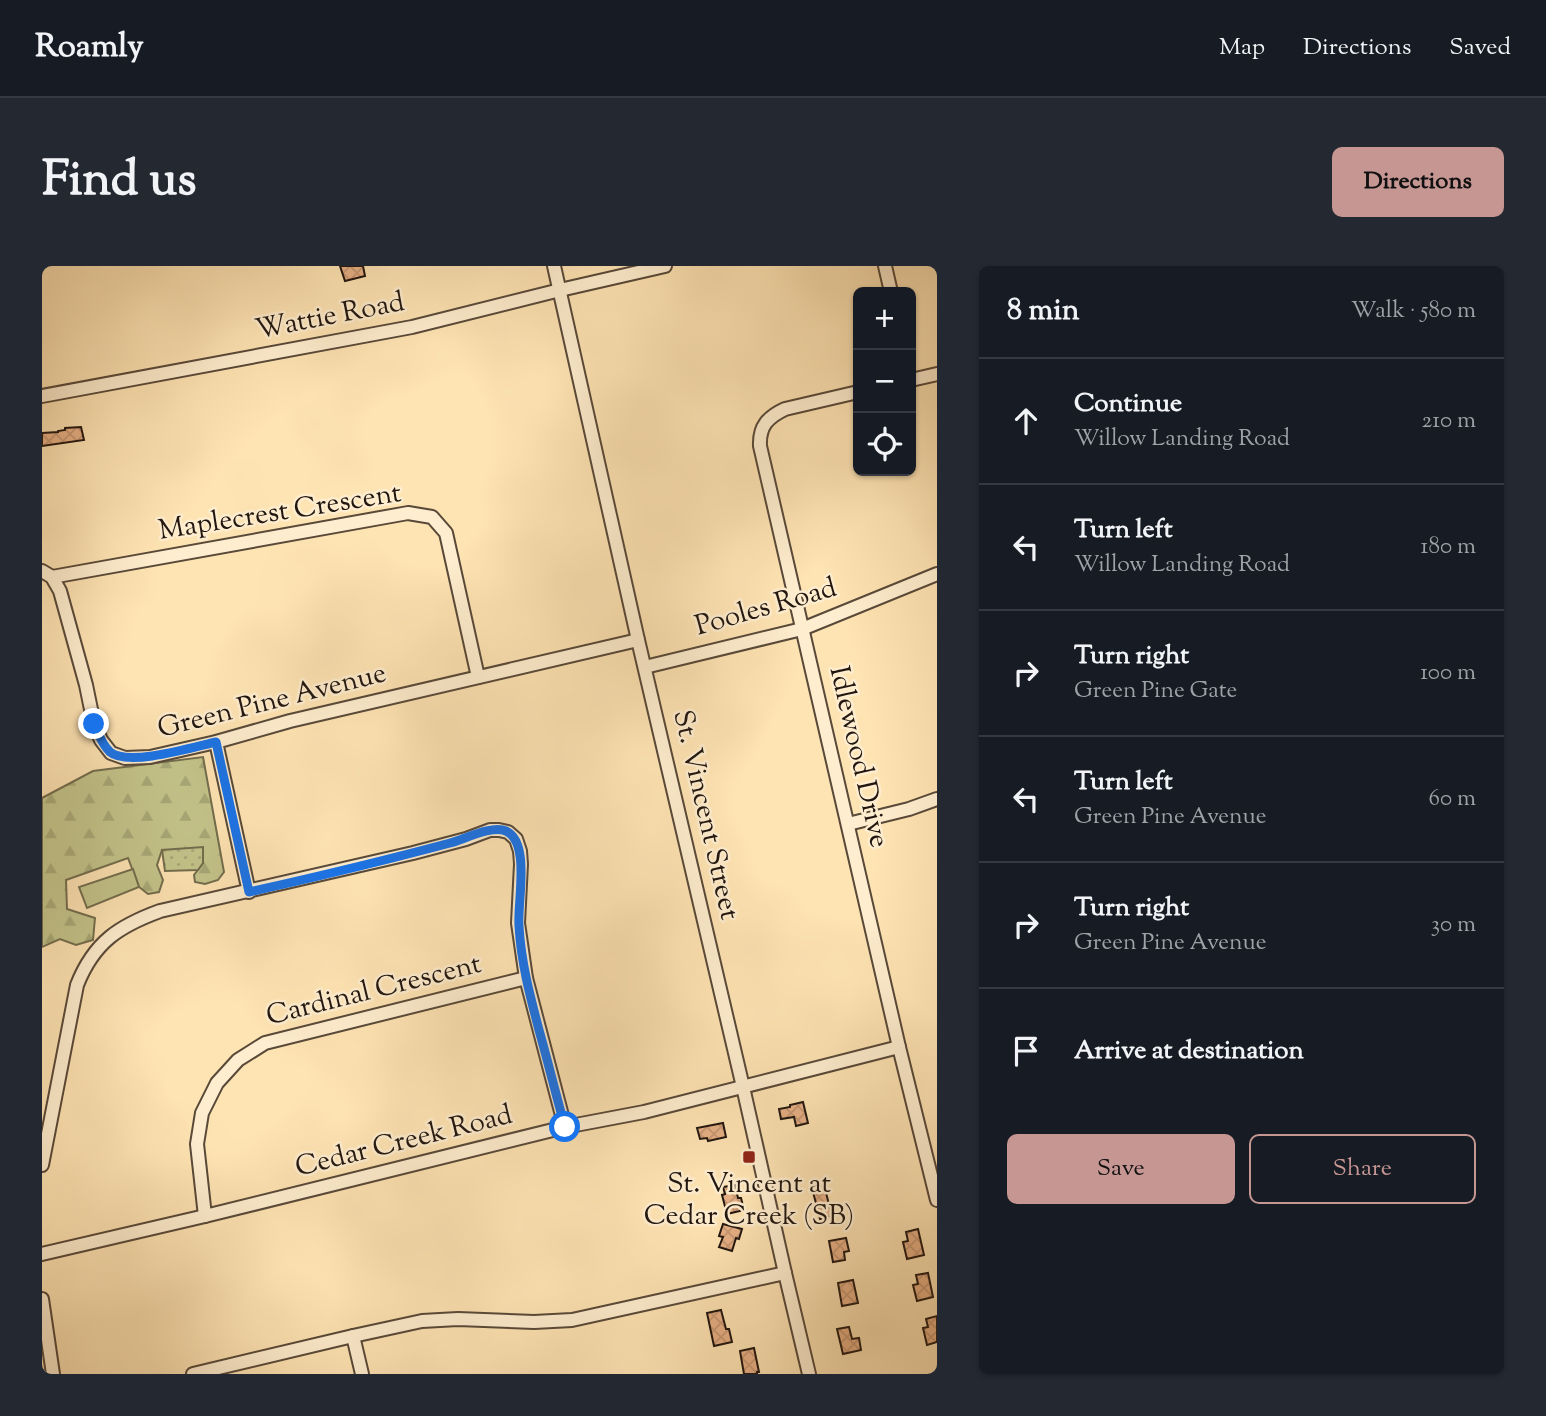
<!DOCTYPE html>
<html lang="en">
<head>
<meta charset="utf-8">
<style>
	body { margin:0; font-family:"Sorts Mill Goudy",serif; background:#242831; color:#f1f3f6 }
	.controls { position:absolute; right:21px; top:21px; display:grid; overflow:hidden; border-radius:10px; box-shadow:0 2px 5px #0004 }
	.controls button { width:63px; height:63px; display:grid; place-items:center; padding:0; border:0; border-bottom:2px solid #363941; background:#171b24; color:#f1f3f6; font:35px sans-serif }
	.stop { position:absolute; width:21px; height:21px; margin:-16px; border:5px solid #1a73e8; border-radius:50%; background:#fff }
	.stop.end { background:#1a73e8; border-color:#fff; box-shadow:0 2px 7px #0008 }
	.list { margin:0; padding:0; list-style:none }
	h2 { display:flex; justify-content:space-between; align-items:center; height:91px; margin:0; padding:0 28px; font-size:30px }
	h2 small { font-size:23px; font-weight:400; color:#9ea1a6 }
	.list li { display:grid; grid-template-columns:46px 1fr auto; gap:21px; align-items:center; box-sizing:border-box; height:126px; padding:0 28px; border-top:2px solid #363941 }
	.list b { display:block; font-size:26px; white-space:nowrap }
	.list p { margin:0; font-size:23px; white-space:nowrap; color:#9ea1a6 }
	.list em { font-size:23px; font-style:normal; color:#9ea1a6 }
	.actions { display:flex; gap:14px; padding:21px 28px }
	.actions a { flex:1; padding:16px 0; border:2px solid #c59692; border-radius:10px; text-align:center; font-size:24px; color:#c59692 }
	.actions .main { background:#c59692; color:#111 }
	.icon { flex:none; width:38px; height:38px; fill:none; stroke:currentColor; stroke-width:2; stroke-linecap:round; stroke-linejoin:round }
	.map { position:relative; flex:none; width:895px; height:1108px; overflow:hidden; border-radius:10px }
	header { display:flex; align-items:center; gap:42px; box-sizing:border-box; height:98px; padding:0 35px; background:#171b24; border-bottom:2px solid #363941 }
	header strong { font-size:33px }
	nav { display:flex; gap:38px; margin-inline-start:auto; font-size:24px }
	.intro { display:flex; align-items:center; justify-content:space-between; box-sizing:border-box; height:168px; padding:0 42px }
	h1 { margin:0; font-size:49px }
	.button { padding:18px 32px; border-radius:10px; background:#c59692; color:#111; font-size:24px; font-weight:700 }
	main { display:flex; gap:42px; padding:0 42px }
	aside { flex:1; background:#171b24; border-radius:10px; box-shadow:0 2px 5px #0004 }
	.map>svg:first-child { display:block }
	.forest { fill:url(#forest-firs); stroke:#726c4d; stroke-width:2 }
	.park { fill:url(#park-dots); stroke:#726c4d; stroke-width:2 }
	.pitch { fill:#c3c38a; stroke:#726c4d; stroke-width:2 }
	.building { fill:url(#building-cross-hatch); stroke:#211610; stroke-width:2 }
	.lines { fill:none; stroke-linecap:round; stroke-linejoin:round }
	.minor-casing { stroke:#584939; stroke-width:16 }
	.minor { stroke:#feedce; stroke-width:12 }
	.route { stroke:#1a73e8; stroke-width:9 }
	.poi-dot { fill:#8f2418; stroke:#feedce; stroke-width:2.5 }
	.labels { text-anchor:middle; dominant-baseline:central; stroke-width:5; stroke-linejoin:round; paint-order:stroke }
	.street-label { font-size:28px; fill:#211610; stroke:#feedce }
	.poi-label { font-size:28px; fill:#211610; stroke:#feedce }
</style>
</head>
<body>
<header>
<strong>Roamly</strong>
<nav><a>Map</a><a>Directions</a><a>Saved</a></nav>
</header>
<div class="intro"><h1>Find us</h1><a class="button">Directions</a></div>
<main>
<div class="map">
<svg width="895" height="1108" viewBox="0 0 895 1108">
	<defs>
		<pattern id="forest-firs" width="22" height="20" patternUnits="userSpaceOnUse" patternTransform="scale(1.75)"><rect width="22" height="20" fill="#c3c38a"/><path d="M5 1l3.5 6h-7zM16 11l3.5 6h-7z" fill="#a7a776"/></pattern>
		<pattern id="park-dots" width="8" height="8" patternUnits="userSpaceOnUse" patternTransform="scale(1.75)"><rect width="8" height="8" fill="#c3c38a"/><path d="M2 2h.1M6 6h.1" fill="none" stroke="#a7a776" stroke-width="1.8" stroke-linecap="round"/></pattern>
		<pattern id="building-cross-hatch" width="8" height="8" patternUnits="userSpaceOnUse" patternTransform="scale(1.75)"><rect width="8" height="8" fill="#e7b085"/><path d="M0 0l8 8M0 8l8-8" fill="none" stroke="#c69772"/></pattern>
	</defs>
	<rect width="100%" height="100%" fill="#fee3b3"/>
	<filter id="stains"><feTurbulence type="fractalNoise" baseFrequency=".00286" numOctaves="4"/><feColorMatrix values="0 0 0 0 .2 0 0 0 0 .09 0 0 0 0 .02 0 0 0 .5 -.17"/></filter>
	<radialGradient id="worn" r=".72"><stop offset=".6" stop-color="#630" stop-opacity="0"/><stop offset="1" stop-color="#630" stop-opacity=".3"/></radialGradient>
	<path class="forest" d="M 161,491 L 182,606 L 176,614 L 163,618 L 153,616 L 152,609 L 161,597 L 120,584 L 115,599 L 121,614 L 117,626 L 106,628 L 97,621 L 86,592 L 24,614 L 25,643 L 53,652 L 51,674 L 34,679 L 18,673 L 0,681 L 0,532 L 51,505 Z"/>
	<path class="park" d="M 161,581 L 161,597 L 156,604 L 123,605 L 120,584 Z"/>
	<path class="pitch" d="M 91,603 L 97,621 L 45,642 L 37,621 Z"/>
	<g class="building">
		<path d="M 298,0 L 321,0 L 323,10 L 303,15 Z"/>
		<path d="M 39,161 L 42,174 L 0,180 L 0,167 L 16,166 L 16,165 L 23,164 L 23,162 Z"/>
		<path d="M 761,836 L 766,857 L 754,860 L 752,851 L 739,853 L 737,843 L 748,841 L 748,839 Z"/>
		<path d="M 681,857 L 684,871 L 666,875 L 665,872 L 658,873 L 655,862 Z"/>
		<path d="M 693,919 L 696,932 L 699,932 L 702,944 L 685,948 L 680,929 L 683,928 L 681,921 Z"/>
		<path d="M 782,919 L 790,950 L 778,953 L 770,922 Z"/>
		<path d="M 681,958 L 700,963 L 697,973 L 694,972 L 690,985 L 677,981 L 681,971 L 677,970 Z"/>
		<path d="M 876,963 L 882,989 L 865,993 L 861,976 L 866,975 L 864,966 Z"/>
		<path d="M 804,972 L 807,985 L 802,986 L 803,994 L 791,996 L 787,975 Z"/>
		<path d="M 886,1007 L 891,1031 L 875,1035 L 871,1019 L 876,1018 L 874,1009 Z"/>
		<path d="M 811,1014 L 816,1037 L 800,1040 L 796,1017 Z"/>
		<path d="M 679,1044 L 684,1063 L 687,1063 L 690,1076 L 672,1080 L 665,1047 Z"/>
		<path d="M 895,1050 L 895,1076 L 885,1079 L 881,1062 L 886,1061 L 884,1053 Z"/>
		<path d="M 807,1061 L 810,1073 L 817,1072 L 819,1084 L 801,1088 L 795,1063 Z"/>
		<path d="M 712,1082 L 717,1106 L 715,1106 L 715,1108 L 702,1108 L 698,1085 Z"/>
	</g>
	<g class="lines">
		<defs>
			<g id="minor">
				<path d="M 512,0 L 596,374 L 701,821 L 743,1007 L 767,1108"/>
				<path d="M 843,0 L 849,26"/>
				<path d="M 869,114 L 895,108"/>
				<path d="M 816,126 L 743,143 C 726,151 717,160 718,180 L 857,781 L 895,934"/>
				<path d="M 0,130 L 370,61 L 518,24 L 623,0"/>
				<path d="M 0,305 L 10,311 L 18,325 L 44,419 L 52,458 L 59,474 L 69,487 L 83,492 L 108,491 L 174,476 L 248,455 L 596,374"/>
				<path d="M 10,311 L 366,247 L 390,251 L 404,267 L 436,411"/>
				<path d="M 603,401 L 760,363 L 895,308"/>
				<path d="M 174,476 L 207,626"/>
				<path d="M 806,558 L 867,543 L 895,533"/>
				<path d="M 0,899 L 35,719 C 52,676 77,660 118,645 L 371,587 L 424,573 L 448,564 L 457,564 L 466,566 L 474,573 L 478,585 L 479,598 L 476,657 L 484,712 L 523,861"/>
				<path d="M 163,950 L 155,878 L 160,847 L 175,817 L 196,794 L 223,777 L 484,712"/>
				<path d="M 0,988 L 163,950 L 523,861 L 602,846 L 857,781"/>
				<path d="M 0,1033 L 11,1108"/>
				<path d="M 311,1070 L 320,1108"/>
				<path d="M 151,1108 L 311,1070 L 380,1055 L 416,1053 L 492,1056 L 530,1054 L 743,1007"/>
			</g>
		</defs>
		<use href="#minor" class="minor-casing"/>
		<use href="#minor" class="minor"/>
	</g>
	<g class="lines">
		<path class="route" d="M 52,458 C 56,467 60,479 68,486 C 86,501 152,481 174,476 L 207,626 C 274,611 341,595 408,577 C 423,573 450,559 464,565 C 489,576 475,637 477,660 C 479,696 488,730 497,764 C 506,796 514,829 523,861"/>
	</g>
	<rect class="poi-dot" x="700" y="884" width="14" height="14" rx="3.5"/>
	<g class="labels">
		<g class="street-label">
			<text transform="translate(288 51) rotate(-11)">Wattie Road</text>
			<text transform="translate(238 247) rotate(-9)">Maplecrest Crescent</text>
			<text transform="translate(724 342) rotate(-16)">Pooles Road</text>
			<text transform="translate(230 436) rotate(-14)">Green Pine Avenue</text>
			<text transform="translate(816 491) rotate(77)">Idlewood Drive</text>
			<text transform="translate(663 549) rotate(77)">St. Vincent Street</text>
			<text transform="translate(332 725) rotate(-14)">Cardinal Crescent</text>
			<text transform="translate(362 876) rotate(-14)">Cedar Creek Road</text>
		</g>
		<g class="poi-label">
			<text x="707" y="919">St. Vincent at<tspan x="707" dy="32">Cedar Creek (SB)</tspan></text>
		</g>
	</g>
	<rect width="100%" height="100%" filter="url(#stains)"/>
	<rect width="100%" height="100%" fill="url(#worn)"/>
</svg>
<div class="controls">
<button>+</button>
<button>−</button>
<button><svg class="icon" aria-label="locate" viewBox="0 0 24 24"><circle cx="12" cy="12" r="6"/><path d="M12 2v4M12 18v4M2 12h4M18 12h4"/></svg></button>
</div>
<div class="stop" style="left:523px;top:861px"></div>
<div class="stop end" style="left:52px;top:458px"></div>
</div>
<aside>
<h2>8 min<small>Walk · 580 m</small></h2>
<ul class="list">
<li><svg class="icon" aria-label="ahead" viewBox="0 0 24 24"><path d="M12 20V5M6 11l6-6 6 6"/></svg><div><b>Continue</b><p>Willow Landing Road</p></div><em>210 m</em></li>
<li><svg class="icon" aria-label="left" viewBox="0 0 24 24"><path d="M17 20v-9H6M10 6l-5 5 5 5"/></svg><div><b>Turn left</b><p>Willow Landing Road</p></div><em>180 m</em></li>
<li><svg class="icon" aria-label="right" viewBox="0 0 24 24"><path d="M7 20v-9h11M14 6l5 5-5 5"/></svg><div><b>Turn right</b><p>Green Pine Gate</p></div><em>100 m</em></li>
<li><svg class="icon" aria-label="left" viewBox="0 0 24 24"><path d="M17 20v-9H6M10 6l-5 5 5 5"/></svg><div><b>Turn left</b><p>Green Pine Avenue</p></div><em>60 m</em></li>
<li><svg class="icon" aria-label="right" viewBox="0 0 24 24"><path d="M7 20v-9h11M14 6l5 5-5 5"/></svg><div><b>Turn right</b><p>Green Pine Avenue</p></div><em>30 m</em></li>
<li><svg class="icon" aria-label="arrive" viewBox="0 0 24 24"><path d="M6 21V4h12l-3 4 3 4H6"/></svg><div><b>Arrive at destination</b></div></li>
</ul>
<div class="actions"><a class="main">Save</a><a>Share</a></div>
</aside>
</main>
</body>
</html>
